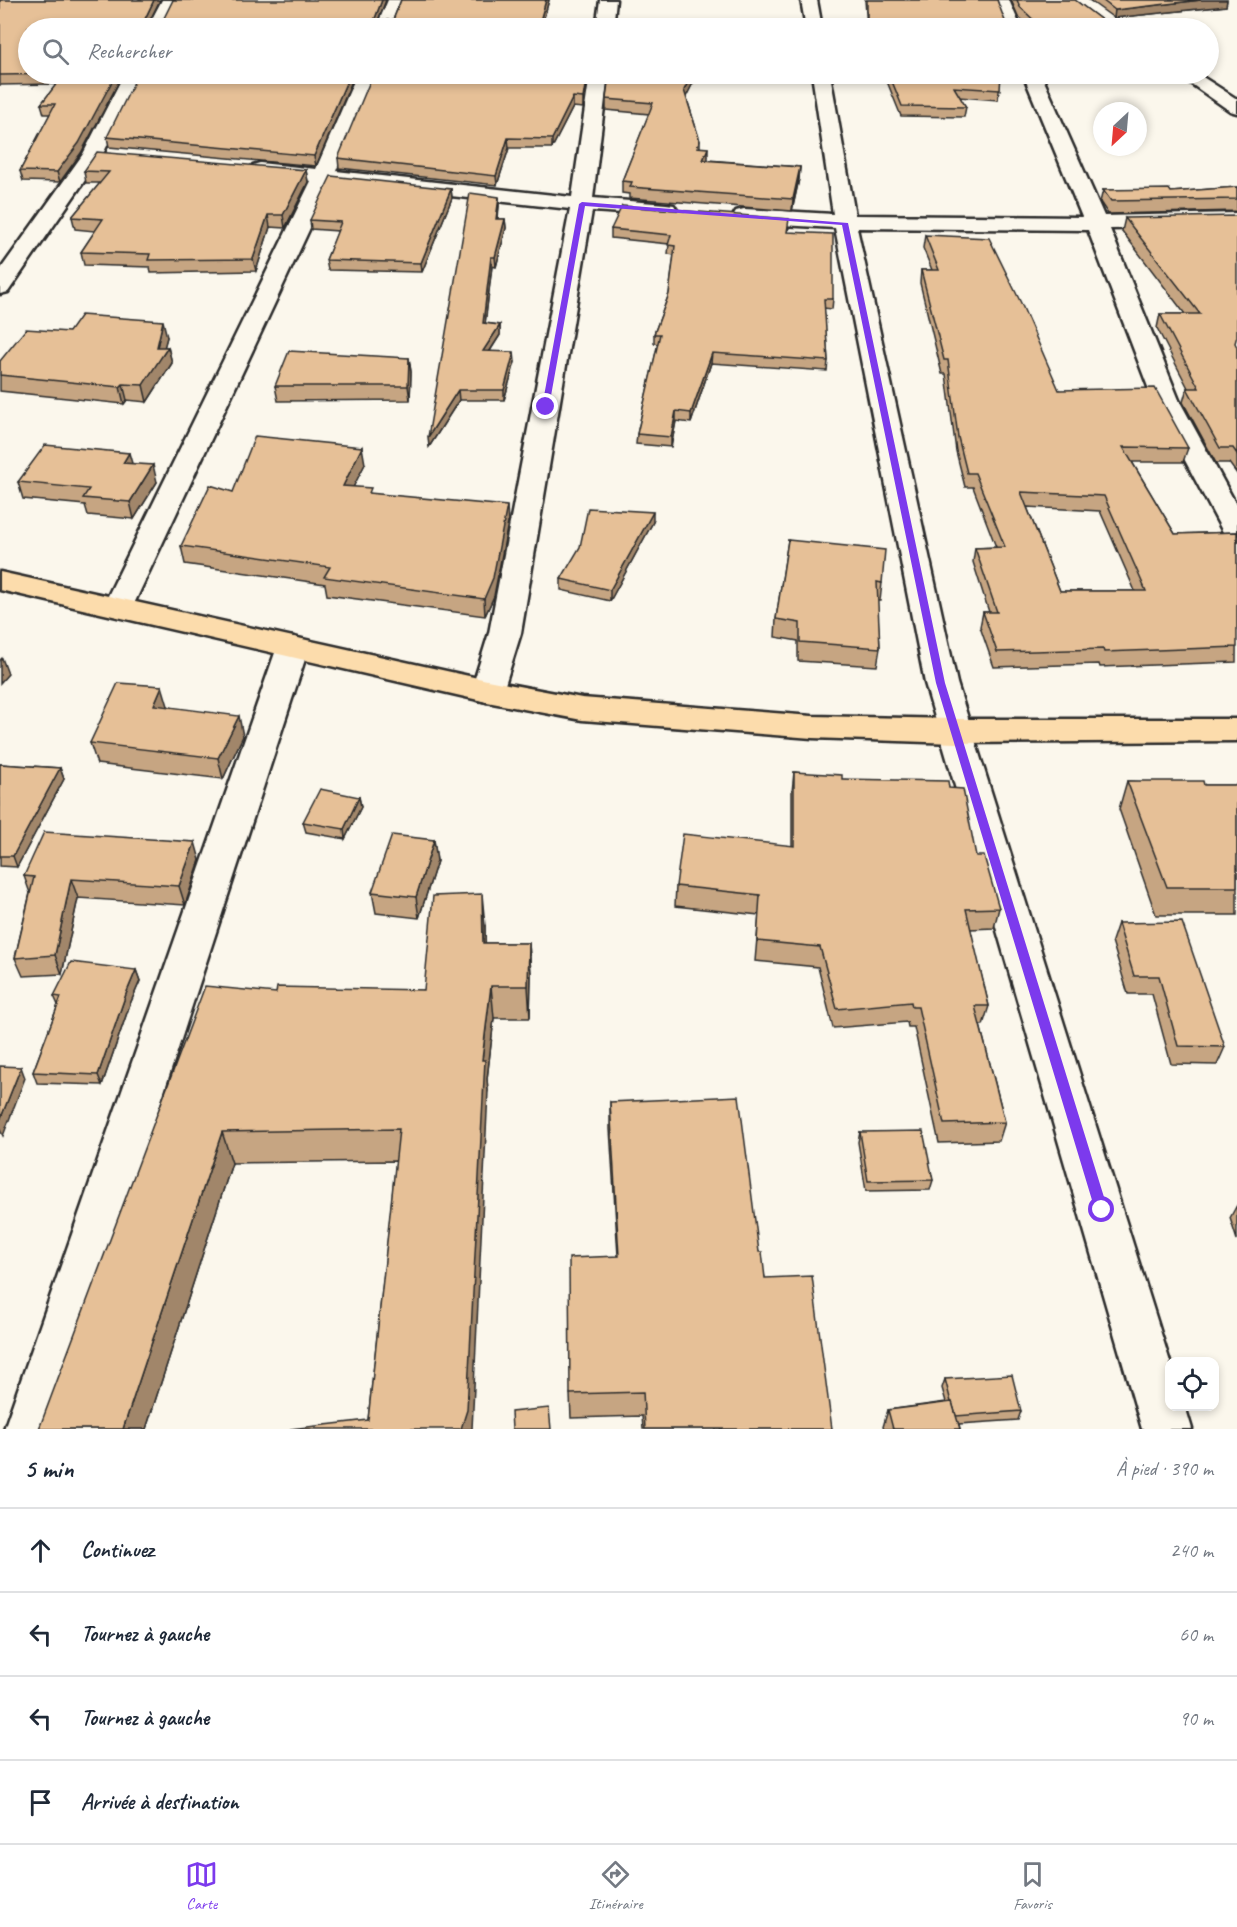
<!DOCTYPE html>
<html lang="fr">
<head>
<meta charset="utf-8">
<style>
	body { margin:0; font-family:Caveat,sans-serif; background:#f2f2f3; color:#1f2937 }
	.controls { position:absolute; right:18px; bottom:18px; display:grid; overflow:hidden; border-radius:12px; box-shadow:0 3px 9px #0003 }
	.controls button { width:54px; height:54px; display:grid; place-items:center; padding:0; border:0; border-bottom:2px solid #e0e1e3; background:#fff; color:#1f2937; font:30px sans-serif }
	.compass { position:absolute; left:1093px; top:102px; width:54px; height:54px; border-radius:50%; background:#fff; box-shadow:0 3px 9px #0003; rotate:206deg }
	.stop { position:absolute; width:18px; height:18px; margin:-14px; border:4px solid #7c3aed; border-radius:50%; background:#fff }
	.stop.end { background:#7c3aed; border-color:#fff; box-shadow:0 2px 6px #0008 }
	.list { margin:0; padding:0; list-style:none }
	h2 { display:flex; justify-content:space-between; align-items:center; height:78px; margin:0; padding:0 24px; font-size:26px }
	h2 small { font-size:20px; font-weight:400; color:#747a83 }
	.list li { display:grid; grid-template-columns:39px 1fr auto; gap:18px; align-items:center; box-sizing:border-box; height:84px; padding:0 24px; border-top:2px solid #e0e1e3 }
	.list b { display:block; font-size:22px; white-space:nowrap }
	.list em { font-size:20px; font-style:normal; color:#747a83 }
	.icon { flex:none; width:33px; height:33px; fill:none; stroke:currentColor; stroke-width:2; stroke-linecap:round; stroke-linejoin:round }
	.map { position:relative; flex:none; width:1237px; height:1429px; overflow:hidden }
	.search { position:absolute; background:#fff; box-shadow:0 3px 9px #0003; left:18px; right:18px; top:18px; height:66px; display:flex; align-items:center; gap:15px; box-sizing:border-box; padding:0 21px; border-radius:33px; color:#747a83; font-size:22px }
	.sheet { height:414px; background:#fff }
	nav { display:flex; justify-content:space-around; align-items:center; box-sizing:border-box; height:84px; border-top:2px solid #e0e1e3; background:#fff; font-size:16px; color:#747a83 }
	nav a { display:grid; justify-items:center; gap:3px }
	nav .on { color:#7c3aed }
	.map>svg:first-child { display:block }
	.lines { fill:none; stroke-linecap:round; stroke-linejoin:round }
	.minor-casing { stroke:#2b2b2b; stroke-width:5 }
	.trunk-casing { stroke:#2b2b2b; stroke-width:5 }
	.minor { fill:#fbf7ec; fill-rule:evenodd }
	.trunk { fill:#fcdcac; fill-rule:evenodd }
	.wall { fill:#c6a582; stroke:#2b2b2b; stroke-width:1.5; fill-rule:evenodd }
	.shaded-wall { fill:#a1866a; stroke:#2b2b2b; stroke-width:1.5 }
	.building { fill:#e6c097; stroke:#2b2b2b; stroke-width:1.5; fill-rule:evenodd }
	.route { fill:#7c3aed }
</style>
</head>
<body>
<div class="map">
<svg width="1237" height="1429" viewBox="0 0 1237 1429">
	<rect width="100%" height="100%" fill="#fbf7ec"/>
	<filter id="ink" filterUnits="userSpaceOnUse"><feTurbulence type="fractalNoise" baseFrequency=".0167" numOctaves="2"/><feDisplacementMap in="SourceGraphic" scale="12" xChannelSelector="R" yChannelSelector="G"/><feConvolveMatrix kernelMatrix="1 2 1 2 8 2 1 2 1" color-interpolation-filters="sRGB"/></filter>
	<g filter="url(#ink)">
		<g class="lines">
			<defs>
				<g id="minor">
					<path d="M 162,0 L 178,0 L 163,28 L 147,28 Z"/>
					<path d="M 388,0 L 404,0 L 392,28 L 376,28 Z"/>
					<path d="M 600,0 L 616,0 L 613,28 L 596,28 Z"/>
					<path d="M 801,0 L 817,0 L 822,28 L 806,28 Z"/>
					<path d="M 993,0 L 1009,0 L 1021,28 L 1005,28 Z"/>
					<path d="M 124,74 L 142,74 L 103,154 L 8,292 L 0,294 L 0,270 L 83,154 Z"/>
					<path d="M 357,74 L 375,74 L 336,171 L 572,197 L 590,74 L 608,74 L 593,198 L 666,204 L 674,205 L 677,210 L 674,215 L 666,216 L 592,211 L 521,633 L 503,691 L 498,699 L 487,702 L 476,699 L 471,691 L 489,633 L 570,209 L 331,183 L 133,606 L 129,613 L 118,616 L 107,613 L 103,606 L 311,181 L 260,175 L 253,173 L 250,169 L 253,165 L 260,163 L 316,169 Z"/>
					<path d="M 812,74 L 830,74 L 855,215 L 1082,217 L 1023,74 L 1041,74 L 1104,216 L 1237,213 L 1237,227 L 1110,229 L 1179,400 L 1237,506 L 1237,541 L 1227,538 L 1223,532 L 1153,400 L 1088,230 L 857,228 L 957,683 L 1170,1362 L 1170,1406 L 1185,1406 L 1192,1429 L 1142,1429 L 925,683 L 835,228 L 744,223 L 736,221 L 733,216 L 736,211 L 744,209 L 833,214 Z"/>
					<path d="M 1177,74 L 1198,74 L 1237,99 L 1237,113 L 1230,111 Z"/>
					<path d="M 293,637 L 304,640 L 309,647 L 54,1429 L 4,1429 L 277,647 L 282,640 Z"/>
				</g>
				<path id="trunk" d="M 0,572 L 487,680 L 582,698 L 812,716 L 955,719 L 1237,719 L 1237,741 L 955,743 L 812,738 L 582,720 L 487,702 L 0,590 Z"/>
			</defs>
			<use href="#minor" class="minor-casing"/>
			<use href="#trunk" class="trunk-casing"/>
			<use href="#minor" class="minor"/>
			<use href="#trunk" class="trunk"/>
		</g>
		<g class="wall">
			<path d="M 0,0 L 160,0 L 150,21 L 386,0 L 378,21 L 393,20 L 401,0 L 549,0 L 541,28 L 28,28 L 123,74 L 81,153 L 60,182 L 23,181 L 20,171 L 50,114 L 44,114 L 41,104 L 57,84 L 0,85 Z"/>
			<path d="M 865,0 L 997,0 L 1005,28 L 867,28 Z"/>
			<path d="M 1011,0 L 1075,0 L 1103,21 L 1126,28 L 1031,28 L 1018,16 Z"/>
			<path d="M 1089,0 L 1227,0 L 1226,6 L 1114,18 Z"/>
			<path d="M 355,74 L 316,166 L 109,147 L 107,137 Z"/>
			<path d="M 589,74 L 583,108 L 573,107 L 552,148 L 509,148 L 497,185 L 339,168 L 338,158 Z"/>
			<path d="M 609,74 L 696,74 L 696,77 L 686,96 L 700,141 L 700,147 L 708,160 L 800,167 L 799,179 L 792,211 L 629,198 L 629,194 L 622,193 L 622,181 L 649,114 L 606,110 L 606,99 Z"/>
			<path d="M 884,74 L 1001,74 L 998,100 L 959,97 L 966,107 L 964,117 L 901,116 Z"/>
			<path d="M 306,170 L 308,182 L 285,228 L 270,227 L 256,271 L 151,273 L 150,267 L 84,265 L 81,252 L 95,231 L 75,229 L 72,217 L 100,183 L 86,183 L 84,171 Z"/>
			<path d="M 1237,187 L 1237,211 L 1108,214 L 1100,202 L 1103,190 L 1171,192 Z"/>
			<path d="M 451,189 L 452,198 L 422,272 L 328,270 L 326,260 L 338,231 L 311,229 L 310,220 Z"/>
			<path d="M 499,197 L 499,206 L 498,219 L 505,219 L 506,228 L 496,267 L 492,266 L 485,323 L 500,325 L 500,335 L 490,351 L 515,362 L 504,400 L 459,400 L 429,447 Z"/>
			<path d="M 1125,218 L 1237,347 L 1237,474 L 1229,463 L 1216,463 L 1183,402 L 1187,388 L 1188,388 L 1157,328 L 1160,314 L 1185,314 L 1122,231 Z"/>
			<path d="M 789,228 L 788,232 L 833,299 L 832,309 L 824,308 L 828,361 L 827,371 L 711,363 L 691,423 L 676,421 L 671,447 L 636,444 L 637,434 L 658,344 L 654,343 L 654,334 L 669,294 L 674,255 L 668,254 L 669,244 L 611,238 L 611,229 Z"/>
			<path d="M 925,235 L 1059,390 L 1188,448 L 1183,462 L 1132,462 L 1175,534 L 1237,532 L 1236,662 L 1100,667 L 1099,664 L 994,667 L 980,627 L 983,612 L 989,612 L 973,562 L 975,548 L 996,547 L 973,487 L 965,487 L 956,451 L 946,374 L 942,374 L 920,283 L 921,270 L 932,270 L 923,248 ZM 1027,507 L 1100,511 L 1135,591 L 1060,591 Z"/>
			<path d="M 69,332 L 167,337 L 164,347 L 168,347 L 172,363 L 147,402 L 127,400 L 124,404 L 0,391 L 0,361 Z"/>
			<path d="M 409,358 L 411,372 L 410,400 L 278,401 L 275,386 Z"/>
			<path d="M 132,464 L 157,482 L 134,519 L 88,515 L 85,505 L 23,499 L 18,482 Z"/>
			<path d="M 365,464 L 353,487 L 372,494 L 508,523 L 494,596 L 485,616 L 327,595 L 325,584 L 185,564 L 181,546 L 233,492 Z"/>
			<path d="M 653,522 L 610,601 L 561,590 L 561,579 Z"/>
			<path d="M 788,540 L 882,583 L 880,601 L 877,601 L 880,648 L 877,666 L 798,661 L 798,641 L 775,637 L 776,619 Z"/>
			<path d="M 168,706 L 243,736 L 223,779 L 97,764 L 90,743 Z"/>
			<path d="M 0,764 L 60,768 L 64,779 L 17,867 L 0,866 Z"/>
			<path d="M 794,772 L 842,779 L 949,788 L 976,856 L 999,908 L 994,928 L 970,929 L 989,1006 L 983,1025 L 980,1025 L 1005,1122 L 999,1141 L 939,1143 L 914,1027 L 908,1027 L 907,1022 L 833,1028 L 818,967 L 755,961 L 759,915 L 675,906 L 676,886 L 792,846 L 792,792 Z"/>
			<path d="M 1127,781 L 1204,785 L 1237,785 L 1237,915 L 1156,915 L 1119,809 Z"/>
			<path d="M 359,797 L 361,807 L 345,839 L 306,832 L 303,822 Z"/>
			<path d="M 434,840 L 437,861 L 419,918 L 376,913 L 372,892 Z"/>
			<path d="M 200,860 L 185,905 L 78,898 L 62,974 L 23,976 L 15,958 L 30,893 L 24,876 Z"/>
			<path d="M 1118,923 L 1225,1047 L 1217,1065 L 1171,1064 L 1152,994 L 1128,994 L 1112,941 Z"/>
			<path d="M 485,926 L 485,943 L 529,943 L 531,975 L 530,1018 L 494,1018 L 487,1079 L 488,1091 L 368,1420 L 396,1161 L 232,1163 L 146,1429 L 39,1429 L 276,993 L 424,990 Z"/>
			<path d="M 136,970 L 140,981 L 130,1004 L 102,1085 L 37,1083 L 33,1072 L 58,1005 L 54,996 Z"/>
			<path d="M 610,1102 L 759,1252 L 765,1278 L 832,1429 L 643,1429 L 642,1416 L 571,1418 L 570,1394 L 618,1256 L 610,1129 Z"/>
			<path d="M 860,1132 L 933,1180 L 930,1190 L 866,1191 L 858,1142 Z"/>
			<path d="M 1237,1205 L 1237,1240 L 1230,1218 Z"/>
			<path d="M 945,1379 L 1021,1411 L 1018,1420 L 959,1424 L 960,1429 L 884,1429 L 883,1427 L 888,1410 L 946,1402 L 942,1388 Z"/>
		</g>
		<g class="shaded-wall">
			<path d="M 154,0 L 160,0 L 146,28 L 144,21 Z"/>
			<path d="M 382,0 L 386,0 L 375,28 L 374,21 Z"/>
			<path d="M 546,0 L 549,0 L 541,28 L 538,28 Z"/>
			<path d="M 1201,0 L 1227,0 L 1226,6 L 1114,18 L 1115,10 Z"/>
			<path d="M 116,74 L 123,74 L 81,153 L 60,182 L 57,172 Z"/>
			<path d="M 350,74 L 355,74 L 316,166 L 314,156 Z"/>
			<path d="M 587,74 L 589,74 L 583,108 L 583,98 Z"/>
			<path d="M 692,74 L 696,74 L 696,77 L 684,101 L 684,90 Z"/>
			<path d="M 573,97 L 573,107 L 552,148 L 552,139 Z"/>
			<path d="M 508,138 L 509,148 L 497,185 L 496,176 Z"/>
			<path d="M 708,148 L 708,160 L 703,160 Z"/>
			<path d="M 800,167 L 799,179 L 792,211 L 793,199 Z"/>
			<path d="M 306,170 L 308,182 L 285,228 L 283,215 Z"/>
			<path d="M 451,189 L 452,198 L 422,272 L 421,263 Z"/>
			<path d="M 499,197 L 499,206 L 496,228 L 496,219 Z"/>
			<path d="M 268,215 L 270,227 L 256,271 L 253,259 Z"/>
			<path d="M 505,219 L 506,228 L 496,267 L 495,257 Z"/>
			<path d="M 491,257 L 492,266 L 484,333 L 483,323 Z"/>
			<path d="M 163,321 L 167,337 L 162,356 L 168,347 L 172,363 L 147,402 L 143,385 L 157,347 Z"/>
			<path d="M 500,325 L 500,335 L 484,360 L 483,351 Z"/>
			<path d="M 514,352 L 515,362 L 504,400 L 504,390 Z"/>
			<path d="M 712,353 L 711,363 L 691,423 L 691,413 Z"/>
			<path d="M 409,358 L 411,372 L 410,400 L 408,386 Z"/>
			<path d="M 123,384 L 127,400 L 124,404 L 120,387 Z"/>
			<path d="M 458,390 L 459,400 L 429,447 L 428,437 Z"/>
			<path d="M 676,411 L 676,421 L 671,447 L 671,437 Z"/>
			<path d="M 362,447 L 365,464 L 345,503 L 343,486 Z"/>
			<path d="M 129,453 L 134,470 L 123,463 Z"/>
			<path d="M 153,465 L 157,482 L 134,519 L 130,502 Z"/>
			<path d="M 507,506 L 508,523 L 494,596 L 485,616 L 484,599 Z"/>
			<path d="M 653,512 L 653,522 L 610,601 L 610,590 Z"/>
			<path d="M 2,658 L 8,674 L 0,683 L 0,660 Z"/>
			<path d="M 162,686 L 168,706 L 160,726 L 154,705 Z"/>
			<path d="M 239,716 L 243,736 L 223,779 L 218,758 Z"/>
			<path d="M 60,768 L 64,779 L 17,867 L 13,856 Z"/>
			<path d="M 359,797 L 361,807 L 345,839 L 344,829 Z"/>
			<path d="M 434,840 L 437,861 L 419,918 L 416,897 Z"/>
			<path d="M 195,842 L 200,860 L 185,905 L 179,886 Z"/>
			<path d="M 71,879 L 78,898 L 62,974 L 55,955 Z"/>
			<path d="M 482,894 L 485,926 L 486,975 L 483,943 Z"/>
			<path d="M 529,943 L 531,975 L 530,1018 L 528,986 Z"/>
			<path d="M 136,970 L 140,981 L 130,1004 L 102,1085 L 98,1075 L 126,994 Z"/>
			<path d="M 491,986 L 494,1018 L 487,1079 L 488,1091 L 472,1429 L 461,1429 L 482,1060 Z"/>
			<path d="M 21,1067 L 25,1078 L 3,1136 L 0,1130 L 0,1120 Z"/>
			<path d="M 222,1132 L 232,1163 L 146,1429 L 123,1429 Z"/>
		</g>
		<g class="building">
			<path d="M 0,0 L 154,0 L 144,21 L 163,20 L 173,0 L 382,0 L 374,21 L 393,20 L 401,0 L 546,0 L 538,28 L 28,28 L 28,74 L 116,74 L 79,143 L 57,172 L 20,171 L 55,104 L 41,104 L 64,74 L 0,75 Z"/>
			<path d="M 867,0 L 997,0 L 1005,21 L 1005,28 L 871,28 L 867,18 Z"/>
			<path d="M 1017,0 L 1075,0 L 1103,21 L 1117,21 L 1126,28 L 1042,28 L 1020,7 Z"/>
			<path d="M 1102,0 L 1201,0 L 1115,10 Z"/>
			<path d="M 138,74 L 350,74 L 314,156 L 107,137 Z"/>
			<path d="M 373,74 L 587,74 L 583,98 L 573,97 L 552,139 L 508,138 L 496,176 L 338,158 Z"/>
			<path d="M 609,74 L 692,74 L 684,90 L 700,141 L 697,147 L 708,148 L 703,160 L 800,167 L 793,199 L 630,187 L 632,182 L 622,181 L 653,103 L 606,99 Z"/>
			<path d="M 889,74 L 1001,74 L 1000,90 L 954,87 L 966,107 L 902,106 Z"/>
			<path d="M 97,152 L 306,170 L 283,215 L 268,215 L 253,259 L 148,260 L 150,254 L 81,252 L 103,219 L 72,217 L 109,172 L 84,171 Z"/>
			<path d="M 331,176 L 451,189 L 421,263 L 326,260 L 341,222 L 310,220 Z"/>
			<path d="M 1237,187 L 1237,199 L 1111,201 L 1103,190 L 1169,189 L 1171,192 Z"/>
			<path d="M 470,193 L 499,197 L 496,219 L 505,219 L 495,257 L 491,257 L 483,323 L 500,325 L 483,351 L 514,352 L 504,390 L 458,390 L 428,437 Z"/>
			<path d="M 622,206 L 789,219 L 787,232 L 833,234 L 833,299 L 824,299 L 828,361 L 712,353 L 691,413 L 676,411 L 671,437 L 637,434 L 660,334 L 654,334 L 669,294 L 675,246 L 668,245 L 671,235 L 611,229 Z"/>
			<path d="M 1237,216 L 1237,336 L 1235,343 L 1237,347 L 1237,454 L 1233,448 L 1220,448 L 1187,388 L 1199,388 L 1160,314 L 1200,314 L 1125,218 Z"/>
			<path d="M 925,235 L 989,238 L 1021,303 L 1059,390 L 1155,388 L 1188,448 L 1123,447 L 1175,534 L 1237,532 L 1237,647 L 1104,652 L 1103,649 L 997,652 L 983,612 L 997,612 L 975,548 L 1005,547 L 975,473 L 967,473 L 958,437 L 948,360 L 944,360 L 921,270 L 939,270 ZM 1021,492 L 1104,496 L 1146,591 L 1060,591 Z"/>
			<path d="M 81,315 L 163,321 L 157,347 L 168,347 L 143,385 L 123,384 L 120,387 L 0,375 L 0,361 L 26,329 L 69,332 Z"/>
			<path d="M 289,351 L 409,358 L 408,386 L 275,386 Z"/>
			<path d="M 255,436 L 362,447 L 343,486 L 371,488 L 369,493 L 507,506 L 493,578 L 484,599 L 324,577 L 330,567 L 181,546 L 210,485 L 233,492 Z"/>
			<path d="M 45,445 L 129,453 L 123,463 L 153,465 L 130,502 L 83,498 L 89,489 L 18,482 Z"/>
			<path d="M 588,508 L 653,512 L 610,590 L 561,579 L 580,547 Z"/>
			<path d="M 788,540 L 885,550 L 882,583 L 877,582 L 880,648 L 800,642 L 800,623 L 776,619 Z"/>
			<path d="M 118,683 L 162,686 L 154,705 L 239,716 L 218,758 L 90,743 Z"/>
			<path d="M 0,764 L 60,768 L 13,856 L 0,856 Z"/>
			<path d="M 794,772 L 842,775 L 842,779 L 948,781 L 949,788 L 963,789 L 976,856 L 984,856 L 999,908 L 966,909 L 989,1006 L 975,1006 L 1005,1122 L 944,1124 L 918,1007 L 912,1007 L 911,1002 L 837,1009 L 820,947 L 757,941 L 760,895 L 676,886 L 683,834 L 794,846 Z"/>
			<path d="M 1127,781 L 1203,781 L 1204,785 L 1237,785 L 1237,887 L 1167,887 Z"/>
			<path d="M 320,789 L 359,797 L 344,829 L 303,822 Z"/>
			<path d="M 44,832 L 195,842 L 179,886 L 71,879 L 55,955 L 15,958 L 34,877 L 24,876 Z"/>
			<path d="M 392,835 L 434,840 L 416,897 L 372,892 Z"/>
			<path d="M 482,894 L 483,943 L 529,943 L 528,986 L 491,986 L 482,1060 L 485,1060 L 467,1410 L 461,1429 L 290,1429 L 368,1420 L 399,1129 L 222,1132 L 123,1429 L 39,1429 L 205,986 L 276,993 L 277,987 L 424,990 L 433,896 Z"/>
			<path d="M 1182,922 L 1225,1047 L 1178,1046 L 1159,976 L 1134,976 L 1118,923 Z"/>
			<path d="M 71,962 L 136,970 L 126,994 L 98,1075 L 33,1072 L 61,997 L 54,996 Z"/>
			<path d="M 0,1066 L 21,1067 L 0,1120 Z"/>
			<path d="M 739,1096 L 759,1252 L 762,1252 L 765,1278 L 812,1276 L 832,1429 L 645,1429 L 643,1392 L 570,1394 L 569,1258 L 619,1256 L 610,1102 Z"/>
			<path d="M 923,1131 L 933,1180 L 868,1181 L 860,1132 Z"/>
			<path d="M 1012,1375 L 1021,1411 L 956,1416 L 952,1402 L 951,1402 L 945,1379 Z"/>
			<path d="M 952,1402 L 960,1429 L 893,1429 L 888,1410 Z"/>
			<path d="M 549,1408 L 551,1429 L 512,1429 L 511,1412 Z"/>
		</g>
	</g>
	<path class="route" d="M 582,202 L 848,223 L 945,683 L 1108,1210 L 1106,1214 L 1097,1214 L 1095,1210 L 936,683 L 842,225 L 585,206 L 549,407 L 546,409 L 542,407 L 579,204 Z"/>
</svg>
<div class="controls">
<button><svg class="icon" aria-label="locate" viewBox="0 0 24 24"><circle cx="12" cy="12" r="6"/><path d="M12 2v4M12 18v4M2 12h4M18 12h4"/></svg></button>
</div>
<svg class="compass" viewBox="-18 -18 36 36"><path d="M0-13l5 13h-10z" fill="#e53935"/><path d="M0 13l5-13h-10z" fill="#747a83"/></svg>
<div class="stop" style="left:1102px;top:1210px"></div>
<div class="stop end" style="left:546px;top:407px"></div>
<div class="search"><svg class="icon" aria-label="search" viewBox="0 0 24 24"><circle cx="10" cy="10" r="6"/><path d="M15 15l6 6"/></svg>Rechercher</div>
</div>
<section class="sheet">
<h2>5 min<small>À pied · 390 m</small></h2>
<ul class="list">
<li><svg class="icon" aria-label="ahead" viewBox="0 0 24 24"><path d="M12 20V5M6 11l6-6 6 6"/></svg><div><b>Continuez</b></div><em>240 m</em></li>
<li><svg class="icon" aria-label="left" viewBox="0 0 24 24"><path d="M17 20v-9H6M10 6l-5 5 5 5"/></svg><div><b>Tournez à gauche</b></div><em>60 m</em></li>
<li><svg class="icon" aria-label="left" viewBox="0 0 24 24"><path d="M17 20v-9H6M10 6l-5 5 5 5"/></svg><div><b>Tournez à gauche</b></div><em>90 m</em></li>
<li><svg class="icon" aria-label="arrive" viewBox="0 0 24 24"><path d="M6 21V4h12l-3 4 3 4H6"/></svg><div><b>Arrivée à destination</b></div></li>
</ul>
</section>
<nav>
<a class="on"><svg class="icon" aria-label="map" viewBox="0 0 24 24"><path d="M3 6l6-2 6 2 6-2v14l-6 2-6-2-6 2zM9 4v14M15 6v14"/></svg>Carte</a>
<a><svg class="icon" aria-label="directions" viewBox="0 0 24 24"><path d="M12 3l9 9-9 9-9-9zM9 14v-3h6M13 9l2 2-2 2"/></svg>Itinéraire</a>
<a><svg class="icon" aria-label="saved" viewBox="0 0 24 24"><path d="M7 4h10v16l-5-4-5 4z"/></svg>Favoris</a>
</nav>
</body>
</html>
